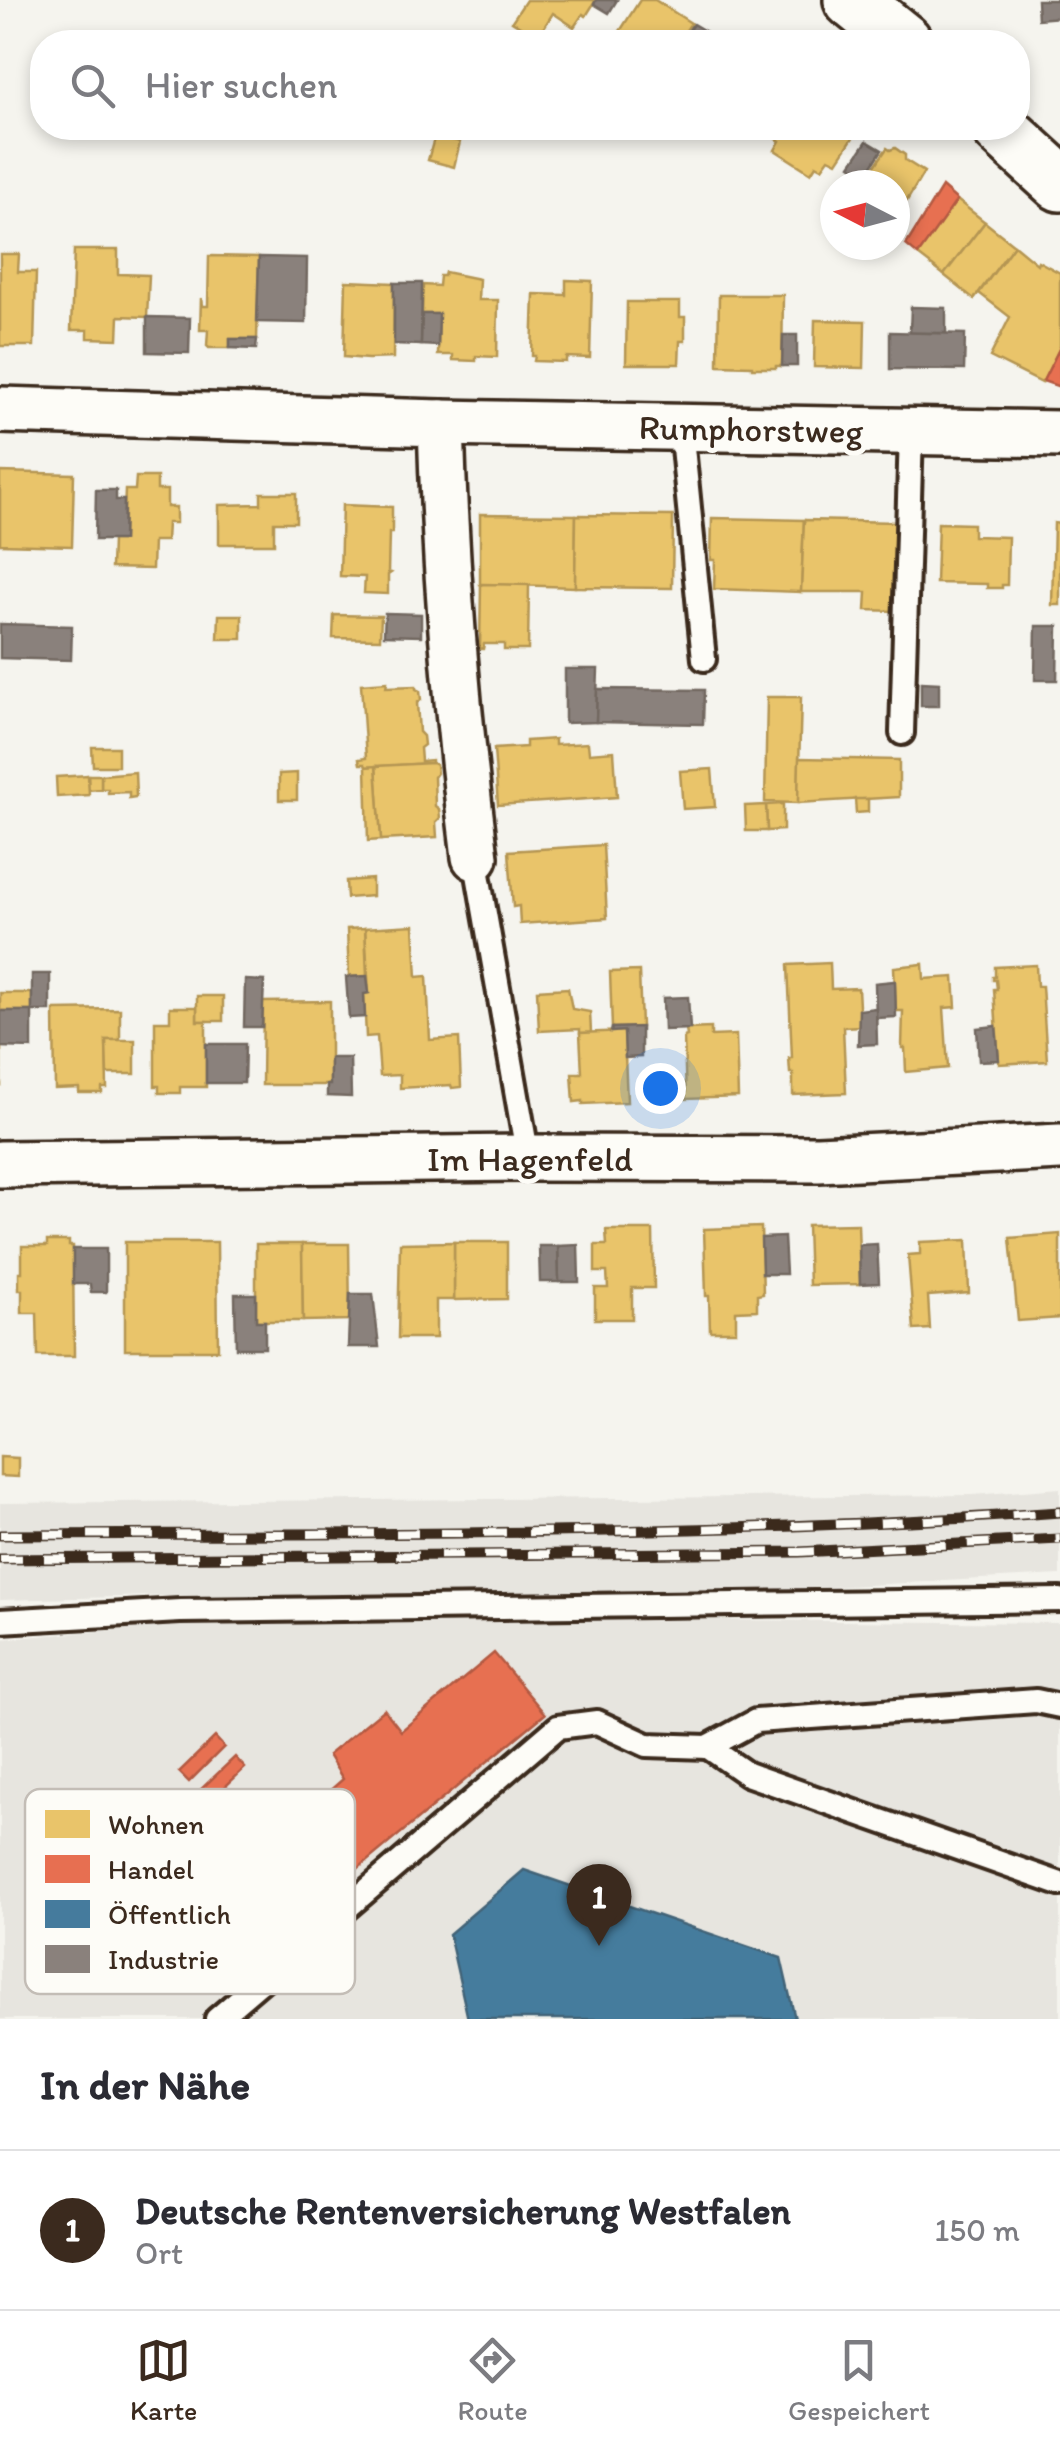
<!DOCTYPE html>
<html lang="de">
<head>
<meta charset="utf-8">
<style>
	body { margin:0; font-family:Itim,sans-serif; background:#f7f7f7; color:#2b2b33 }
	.compass { position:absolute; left:820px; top:170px; width:90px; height:90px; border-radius:50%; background:#fff; box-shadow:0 5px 15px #0003; rotate:276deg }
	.you { position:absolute; left:660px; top:1088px; width:35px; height:35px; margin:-25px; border:8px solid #fff; border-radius:50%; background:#1a73e8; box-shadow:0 0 0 15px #1a73e833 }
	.badge { display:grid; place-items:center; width:65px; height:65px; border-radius:50%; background:#3b2a1e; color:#fff; font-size:32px; font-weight:700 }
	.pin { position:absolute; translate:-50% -82px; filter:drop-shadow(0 2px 5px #0008) }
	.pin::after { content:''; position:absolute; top:52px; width:35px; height:30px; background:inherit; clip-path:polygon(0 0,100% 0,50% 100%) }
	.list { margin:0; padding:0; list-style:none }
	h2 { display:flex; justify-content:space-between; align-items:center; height:130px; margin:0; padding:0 40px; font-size:42px }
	h2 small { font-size:32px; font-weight:400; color:#7c7c81 }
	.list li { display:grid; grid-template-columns:65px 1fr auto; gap:30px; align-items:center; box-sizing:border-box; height:160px; padding:0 40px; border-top:2px solid #e1e1e2 }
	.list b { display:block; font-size:38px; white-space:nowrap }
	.list p { margin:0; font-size:32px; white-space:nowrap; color:#7c7c81 }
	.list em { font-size:32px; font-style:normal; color:#7c7c81 }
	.icon { flex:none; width:55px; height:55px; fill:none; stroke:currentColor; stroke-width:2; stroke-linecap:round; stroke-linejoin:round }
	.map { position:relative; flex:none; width:1060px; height:2019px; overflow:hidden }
	.search { position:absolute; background:#fff; box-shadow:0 5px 15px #0003; left:30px; right:30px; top:30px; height:110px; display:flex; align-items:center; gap:25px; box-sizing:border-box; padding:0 35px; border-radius:40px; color:#7c7c81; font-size:38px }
	.sheet { height:290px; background:#fff }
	nav { display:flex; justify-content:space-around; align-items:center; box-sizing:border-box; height:140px; border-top:2px solid #e1e1e2; background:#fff; font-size:28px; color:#7c7c81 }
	nav a { display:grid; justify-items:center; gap:5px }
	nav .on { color:#3b2a1e }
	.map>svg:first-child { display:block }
	.built { fill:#e7e5df }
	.homes { fill:#e9c46a; stroke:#b59653; stroke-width:2.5 }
	.shops { fill:#e76f51; stroke:#b35a42; stroke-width:2.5 }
	.public { fill:#457b9d; stroke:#426377; stroke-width:2.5 }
	.industry { fill:#8a817c; stroke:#726760; stroke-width:2.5 }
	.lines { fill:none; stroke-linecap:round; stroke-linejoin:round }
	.service-casing { stroke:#3b2a1e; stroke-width:30 }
	.minor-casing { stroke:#3b2a1e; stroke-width:52 }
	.tertiary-casing { stroke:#3b2a1e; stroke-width:62 }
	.service { stroke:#fdfcf7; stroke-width:22 }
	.minor { stroke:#fdfcf7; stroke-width:45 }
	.tertiary { stroke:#fdfcf7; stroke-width:55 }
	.rail-casing { stroke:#3b2a1e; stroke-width:11 }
	.rail { stroke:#fdfcf7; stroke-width:8; stroke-dasharray:22; stroke-linecap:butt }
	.labels { text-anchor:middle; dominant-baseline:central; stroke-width:10; stroke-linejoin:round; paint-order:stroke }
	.street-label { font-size:35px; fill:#3b2a1e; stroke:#fdfcf7 }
	.key { fill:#fdfcf7; stroke:#c3bdb6; stroke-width:2.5 }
	.key-label { font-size:28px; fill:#3b2a1e }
</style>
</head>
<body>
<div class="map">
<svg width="1060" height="2019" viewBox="0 0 1060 2019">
	<rect width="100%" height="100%" fill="#f5f4ee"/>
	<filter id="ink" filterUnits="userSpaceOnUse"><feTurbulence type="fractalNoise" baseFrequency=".01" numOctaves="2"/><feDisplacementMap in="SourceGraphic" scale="20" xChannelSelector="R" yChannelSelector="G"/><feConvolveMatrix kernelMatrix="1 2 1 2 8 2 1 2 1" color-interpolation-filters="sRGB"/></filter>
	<g filter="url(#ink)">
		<g class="built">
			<path d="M 1060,1488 L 1060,1575 L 810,1588 L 642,1592 L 156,1596 L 0,1600 L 0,1503 L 973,1495 Z"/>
			<path d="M 289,1616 L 1060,1623 L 1060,2019 L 0,2019 L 0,1639 Z"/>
		</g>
		<g class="homes">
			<path d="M 526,0 L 596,0 L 586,16 L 583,14 L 574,27 L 553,13 L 538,37 L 512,21 Z"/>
			<path d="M 640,0 L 655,0 L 691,23 L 678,42 L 613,42 Z"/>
			<path d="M 781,128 L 854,128 L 858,130 L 837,162 L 829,158 L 822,168 L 816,165 L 811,173 L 775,150 L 780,141 L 774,137 Z"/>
			<path d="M 435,135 L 460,142 L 454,167 L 428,160 Z"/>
			<path d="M 887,148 L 890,150 L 895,148 L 905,155 L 905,160 L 924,172 L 901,211 L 895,207 L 895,185 L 862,185 Z"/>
			<path d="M 957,200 L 985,222 L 944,275 L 918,255 Z"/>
			<path d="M 985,222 L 1014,245 L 974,299 L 944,275 Z"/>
			<path d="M 1014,245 L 1037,264 L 1038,261 L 1060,273 L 1060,347 L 1042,383 L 990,357 L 1010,317 L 979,293 Z"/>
			<path d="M 74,250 L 118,250 L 118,274 L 149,275 L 147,317 L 119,316 L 118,339 L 88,338 L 88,330 L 71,330 Z"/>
			<path d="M 0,254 L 19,254 L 18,272 L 36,272 L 34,346 L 0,346 Z"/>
			<path d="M 209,256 L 259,257 L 257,339 L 230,339 L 230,348 L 209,348 L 207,346 L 208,330 L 200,330 L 201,298 L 202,306 L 208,306 Z"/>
			<path d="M 445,272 L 479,279 L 478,300 L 498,300 L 497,357 L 476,356 L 476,361 L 453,360 L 453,355 L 438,355 L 439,314 L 422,314 L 423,285 L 439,286 L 440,276 L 444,276 Z"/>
			<path d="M 566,280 L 592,281 L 590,358 L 566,357 L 566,362 L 534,361 L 535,356 L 532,356 L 534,294 L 566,295 Z"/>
			<path d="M 346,281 L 394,283 L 393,358 L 368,359 L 344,357 Z"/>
			<path d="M 719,295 L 783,295 L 782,366 L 776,366 L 776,368 L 752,368 L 752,366 L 718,365 Z"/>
			<path d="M 627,302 L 680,302 L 680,317 L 685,317 L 685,341 L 680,341 L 679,364 L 626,364 Z"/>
			<path d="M 815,320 L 865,321 L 864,368 L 814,367 Z"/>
			<path d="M 0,472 L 74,474 L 72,546 L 0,544 Z"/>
			<path d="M 136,477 L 157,477 L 157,490 L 167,490 L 167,507 L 176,507 L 176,523 L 167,523 L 166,541 L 153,541 L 152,569 L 111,568 L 112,540 L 123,540 L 125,490 L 135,490 Z"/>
			<path d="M 261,493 L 296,493 L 296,522 L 274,522 L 274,544 L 219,544 L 219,505 L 261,504 Z"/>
			<path d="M 342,505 L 392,507 L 392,533 L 389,533 L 388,572 L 391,573 L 388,575 L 388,594 L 364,593 L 365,577 L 340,576 Z"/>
			<path d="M 480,514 L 576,515 L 575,587 L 480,584 Z"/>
			<path d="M 576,515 L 673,516 L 672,588 L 575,587 Z"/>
			<path d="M 712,518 L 804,520 L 801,592 L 714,589 L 715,560 L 711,560 Z"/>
			<path d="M 804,520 L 897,522 L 895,611 L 866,610 L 867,592 L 801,592 Z"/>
			<path d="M 938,523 L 973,524 L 973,536 L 1008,537 L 1007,585 L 1002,585 L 1002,588 L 987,588 L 987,584 L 936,583 Z"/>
			<path d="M 1054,523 L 1060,524 L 1060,605 L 1052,605 Z"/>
			<path d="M 481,584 L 529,585 L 528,650 L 504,650 L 504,644 L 484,644 L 483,649 L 480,649 Z"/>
			<path d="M 219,615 L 242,615 L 242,639 L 218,639 Z"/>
			<path d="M 334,615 L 381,616 L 380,639 L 333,638 Z"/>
			<path d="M 387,682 L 386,687 L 416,686 L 416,689 L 420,691 L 421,700 L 417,703 L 419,732 L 423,736 L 424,745 L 420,748 L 421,761 L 432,760 L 432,763 L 366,767 L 365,764 L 360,764 L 359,759 L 366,758 L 361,684 Z"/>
			<path d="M 767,697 L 801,697 L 798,803 L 765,802 Z"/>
			<path d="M 555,739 L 555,745 L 588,743 L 589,753 L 614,751 L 617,797 L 498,805 L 494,749 L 526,747 L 526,741 Z"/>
			<path d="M 92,747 L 118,747 L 118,766 L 93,766 Z"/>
			<path d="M 799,758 L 899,760 L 899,797 L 798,803 Z"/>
			<path d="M 432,763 L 436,765 L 437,773 L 434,777 L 435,806 L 439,809 L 440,818 L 436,822 L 437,837 L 381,840 L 376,766 Z"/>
			<path d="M 376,766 L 381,840 L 368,841 L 366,767 Z"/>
			<path d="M 712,769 L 715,807 L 683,809 L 680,771 Z"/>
			<path d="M 135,772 L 136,797 L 129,798 L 129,792 L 108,793 L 108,789 L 101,789 L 101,775 Z"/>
			<path d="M 297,773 L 297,800 L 279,800 L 279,774 Z"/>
			<path d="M 88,775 L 101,775 L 101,789 L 88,790 Z"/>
			<path d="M 88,775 L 89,795 L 57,797 L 56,777 Z"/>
			<path d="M 855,799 L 868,799 L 868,812 L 856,813 Z"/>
			<path d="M 783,804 L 783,830 L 767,831 L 766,805 Z"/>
			<path d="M 766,805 L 767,831 L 746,831 L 745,806 Z"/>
			<path d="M 603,845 L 607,918 L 520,924 L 519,906 L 513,907 L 509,851 Z"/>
			<path d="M 372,879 L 372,896 L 347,898 L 346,881 Z"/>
			<path d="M 414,925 L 417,977 L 427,976 L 430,1040 L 459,1038 L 461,1087 L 452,1088 L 451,1085 L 400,1088 L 400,1075 L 380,1076 L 377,1036 L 366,1037 L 364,994 L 369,993 L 365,928 Z"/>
			<path d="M 365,928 L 367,976 L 349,977 L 347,929 Z"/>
			<path d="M 830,963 L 831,989 L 858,988 L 860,1026 L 843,1027 L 846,1093 L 793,1095 L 793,1073 L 790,1073 L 789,1058 L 792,1058 L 788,965 Z"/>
			<path d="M 923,964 L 924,979 L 954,977 L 956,1007 L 944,1008 L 948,1068 L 906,1072 L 905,1048 L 902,1048 L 903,1011 L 896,1011 L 894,967 Z"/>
			<path d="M 1036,965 L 1037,986 L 1042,986 L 1047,1061 L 999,1064 L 994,989 L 997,989 L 996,980 L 993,980 L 993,977 L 995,977 L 995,967 Z"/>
			<path d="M 639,971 L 641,1027 L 612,1028 L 610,972 Z"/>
			<path d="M 568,988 L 572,1009 L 590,1012 L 591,1033 L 580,1033 L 580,1029 L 539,1031 L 537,990 Z"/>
			<path d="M 0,993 L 32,993 L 32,1011 L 1,1011 L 1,1087 Z"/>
			<rect x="197" y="996" width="26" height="25"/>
			<path d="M 330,1001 L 330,1085 L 262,1085 L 263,1002 Z"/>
			<path d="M 170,1007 L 197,1007 L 197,1021 L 206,1021 L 206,1087 L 180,1087 L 180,1093 L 159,1093 L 159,1086 L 155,1086 L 155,1021 L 170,1021 Z"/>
			<path d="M 120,1009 L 120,1040 L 106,1040 L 107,1088 L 102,1088 L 102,1093 L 79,1093 L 79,1088 L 55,1089 L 54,1010 Z"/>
			<path d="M 711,1028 L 711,1036 L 736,1035 L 738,1097 L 686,1099 L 684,1037 L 687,1036 L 686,1029 Z"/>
			<path d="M 624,1031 L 627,1102 L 583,1104 L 583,1101 L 574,1102 L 572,1073 L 582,1073 L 580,1033 Z"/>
			<path d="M 106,1040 L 135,1040 L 135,1074 L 107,1074 Z"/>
			<path d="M 858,1224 L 860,1284 L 809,1285 L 807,1225 Z"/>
			<path d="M 761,1227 L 763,1294 L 757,1295 L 757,1310 L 736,1311 L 736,1331 L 710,1331 L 709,1296 L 706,1296 L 704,1229 Z"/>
			<path d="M 606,1230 L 653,1230 L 654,1288 L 632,1288 L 632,1319 L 595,1319 L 595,1288 L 608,1288 L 607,1272 L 595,1272 L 595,1245 L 607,1245 Z"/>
			<path d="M 1060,1234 L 1060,1318 L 1018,1321 L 1010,1238 Z"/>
			<path d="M 967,1240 L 969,1293 L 928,1296 L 930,1329 L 914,1330 L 908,1255 L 920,1254 L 920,1242 Z"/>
			<path d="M 47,1241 L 69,1241 L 69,1246 L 73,1246 L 74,1356 L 38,1356 L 37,1313 L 22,1313 L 22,1290 L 19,1290 L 19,1272 L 22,1272 L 22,1246 L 47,1246 Z"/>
			<path d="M 125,1242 L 217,1242 L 218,1350 L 125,1350 Z"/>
			<path d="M 454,1242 L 507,1242 L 507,1299 L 454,1300 Z"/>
			<path d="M 454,1242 L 454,1300 L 436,1300 L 436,1338 L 398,1338 L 400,1243 Z"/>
			<path d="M 256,1244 L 302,1244 L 303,1321 L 256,1321 Z"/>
			<path d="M 302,1244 L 349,1244 L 350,1320 L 303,1321 Z"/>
			<path d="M 0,1457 L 18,1458 L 18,1477 L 0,1476 Z"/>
		</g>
		<g class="shops">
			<path d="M 942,187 L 957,200 L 918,255 L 906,245 Z"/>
			<path d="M 1060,347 L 1060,387 L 1043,381 Z"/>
			<path d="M 494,1653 L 545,1714 L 314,1905 L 270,1843 L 343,1779 L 328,1755 L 384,1709 L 401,1731 Z"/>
			<path d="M 215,1737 L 224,1747 L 189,1782 L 179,1772 Z"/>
			<path d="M 235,1757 L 245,1768 L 208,1803 L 198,1792 Z"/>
		</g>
		<path class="public" d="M 524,1870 L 781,1958 L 795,2019 L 468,2019 L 449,1934 Z"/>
		<g class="industry">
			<path d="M 596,0 L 617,0 L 609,13 L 594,4 Z"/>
			<path d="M 1037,0 L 1060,0 L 1060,17 L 1038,19 Z"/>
			<path d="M 693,24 L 708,33 L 702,42 L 681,42 Z"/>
			<path d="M 759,128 L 781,128 L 774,137 Z"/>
			<path d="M 867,141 L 882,150 L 866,175 L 851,165 Z"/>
			<path d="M 259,257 L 307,258 L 306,323 L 257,322 Z"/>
			<path d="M 394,283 L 422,283 L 421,345 L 394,344 Z"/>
			<path d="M 911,307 L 946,308 L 946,333 L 910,333 Z"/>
			<path d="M 422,314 L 439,314 L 438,346 L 421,345 Z"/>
			<path d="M 147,317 L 190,318 L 189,353 L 147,352 Z"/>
			<path d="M 890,332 L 965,334 L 964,370 L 890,369 Z"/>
			<path d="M 783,335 L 797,335 L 797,366 L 782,366 Z"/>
			<path d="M 230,339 L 257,339 L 256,349 L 230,348 Z"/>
			<path d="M 96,490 L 116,490 L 116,500 L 124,500 L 123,540 L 95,540 Z"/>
			<path d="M 385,613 L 421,614 L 421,636 L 384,635 Z"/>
			<path d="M 0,624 L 72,626 L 71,660 L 0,658 Z"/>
			<path d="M 1036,626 L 1058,626 L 1057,680 L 1035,680 Z"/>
			<path d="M 565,669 L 598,669 L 596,722 L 565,723 Z"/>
			<path d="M 921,682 L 939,683 L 939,706 L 921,706 Z"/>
			<path d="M 597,689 L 704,690 L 703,724 L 596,722 Z"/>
			<rect x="32" y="974" width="18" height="37"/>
			<path d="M 367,976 L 369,993 L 364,994 L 365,1017 L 349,1018 L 346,977 Z"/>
			<path d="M 245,980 L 264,981 L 262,1027 L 244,1027 Z"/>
			<path d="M 895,981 L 896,1017 L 876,1018 L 875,983 Z"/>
			<path d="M 688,997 L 690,1029 L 664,1030 L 663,998 Z"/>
			<path d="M 876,1008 L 877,1044 L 858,1045 L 859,1010 Z"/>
			<path d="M 1,1011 L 32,1011 L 32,1048 L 1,1047 Z"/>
			<path d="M 996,1026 L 999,1060 L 979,1061 L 977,1028 Z"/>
			<path d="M 641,1027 L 641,1057 L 625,1058 L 624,1031 L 611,1032 L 612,1028 Z"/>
			<path d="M 206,1044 L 245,1044 L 244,1083 L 206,1083 Z"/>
			<path d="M 330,1058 L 350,1058 L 351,1097 L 327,1096 L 327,1085 L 330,1085 Z"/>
			<path d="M 784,1237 L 786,1274 L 762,1274 L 761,1238 Z"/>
			<path d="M 877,1244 L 879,1283 L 860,1284 L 859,1245 Z"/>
			<path d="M 578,1245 L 579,1282 L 559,1282 L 558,1246 Z"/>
			<path d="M 539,1246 L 558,1246 L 559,1282 L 540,1282 Z"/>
			<path d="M 73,1249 L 106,1249 L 106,1292 L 91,1292 L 90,1284 L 73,1284 Z"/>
			<path d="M 235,1294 L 256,1294 L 256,1321 L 265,1321 L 265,1348 L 236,1348 Z"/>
			<path d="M 350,1294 L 373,1294 L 379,1347 L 348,1347 Z"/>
		</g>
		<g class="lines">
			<defs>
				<g id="service">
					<path d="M 681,427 L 704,659"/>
					<path d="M 902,733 L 911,432"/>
					<path d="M 475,857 L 528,1158"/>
					<path d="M 0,1621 L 180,1611 L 1060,1600"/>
					<path d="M 708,1747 L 747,1774 L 1060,1884"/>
					<path d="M 217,2019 L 558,1727 L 597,1722 L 647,1745 L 708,1747 L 756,1721 L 1036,1701 L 1060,1706"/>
				</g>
				<g id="minor">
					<path d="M 0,410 L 441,423 L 1060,434"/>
					<path d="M 441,423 C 445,568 457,713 475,857"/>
					<path d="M 0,1164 L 528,1158 L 818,1159 L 1060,1147"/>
				</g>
				<g id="tertiary">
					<path d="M 852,0 L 904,42"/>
					<path d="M 1000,128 L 1060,183"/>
				</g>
			</defs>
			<use href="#service" class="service-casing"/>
			<use href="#minor" class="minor-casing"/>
			<use href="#tertiary" class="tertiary-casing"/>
			<use href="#service" class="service"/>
			<use href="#minor" class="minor"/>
			<use href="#tertiary" class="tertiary"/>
			<defs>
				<g id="rail">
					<path d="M 0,1535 C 353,1533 707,1537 1060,1512"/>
					<path d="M 0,1559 L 799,1552 L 1060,1539"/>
				</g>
			</defs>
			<use href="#rail" class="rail-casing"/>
			<use href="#rail" class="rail"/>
		</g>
	</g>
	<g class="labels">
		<g class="street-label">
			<text transform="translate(751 429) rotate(1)">Rumphorstweg</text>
			<text x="530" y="1159">Im Hagenfeld</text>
		</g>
	</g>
	<rect x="25" y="1789" width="330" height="205" rx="15" class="key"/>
	<rect x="45" y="1810" width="45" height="28" fill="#e9c46a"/>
	<rect x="45" y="1855" width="45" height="28" fill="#e76f51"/>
	<rect x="45" y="1900" width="45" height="28" fill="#457b9d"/>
	<rect x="45" y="1945" width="45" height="28" fill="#8a817c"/>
	<g class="key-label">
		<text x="108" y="1834">Wohnen</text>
		<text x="108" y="1879">Handel</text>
		<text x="108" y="1924">Öffentlich</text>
		<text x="108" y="1969">Industrie</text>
	</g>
</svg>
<svg class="compass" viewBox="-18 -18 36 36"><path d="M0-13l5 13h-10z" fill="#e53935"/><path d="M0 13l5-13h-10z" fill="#7c7c81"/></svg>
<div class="you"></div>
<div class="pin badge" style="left:599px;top:1946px">1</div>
<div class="search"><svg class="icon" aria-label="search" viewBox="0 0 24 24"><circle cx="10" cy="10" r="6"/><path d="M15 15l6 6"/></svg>Hier suchen</div>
</div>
<section class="sheet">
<h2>In der Nähe<small></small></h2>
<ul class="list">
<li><span class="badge">1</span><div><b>Deutsche Rentenversicherung Westfalen</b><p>Ort</p></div><em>150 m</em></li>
</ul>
</section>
<nav>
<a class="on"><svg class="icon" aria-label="map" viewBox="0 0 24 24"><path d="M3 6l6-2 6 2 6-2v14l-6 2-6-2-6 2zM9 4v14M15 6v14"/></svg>Karte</a>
<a><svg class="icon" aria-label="directions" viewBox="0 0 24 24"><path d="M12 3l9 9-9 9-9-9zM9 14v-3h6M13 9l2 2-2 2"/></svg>Route</a>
<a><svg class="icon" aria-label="saved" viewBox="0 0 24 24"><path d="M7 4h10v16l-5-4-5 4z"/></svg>Gespeichert</a>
</nav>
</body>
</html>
